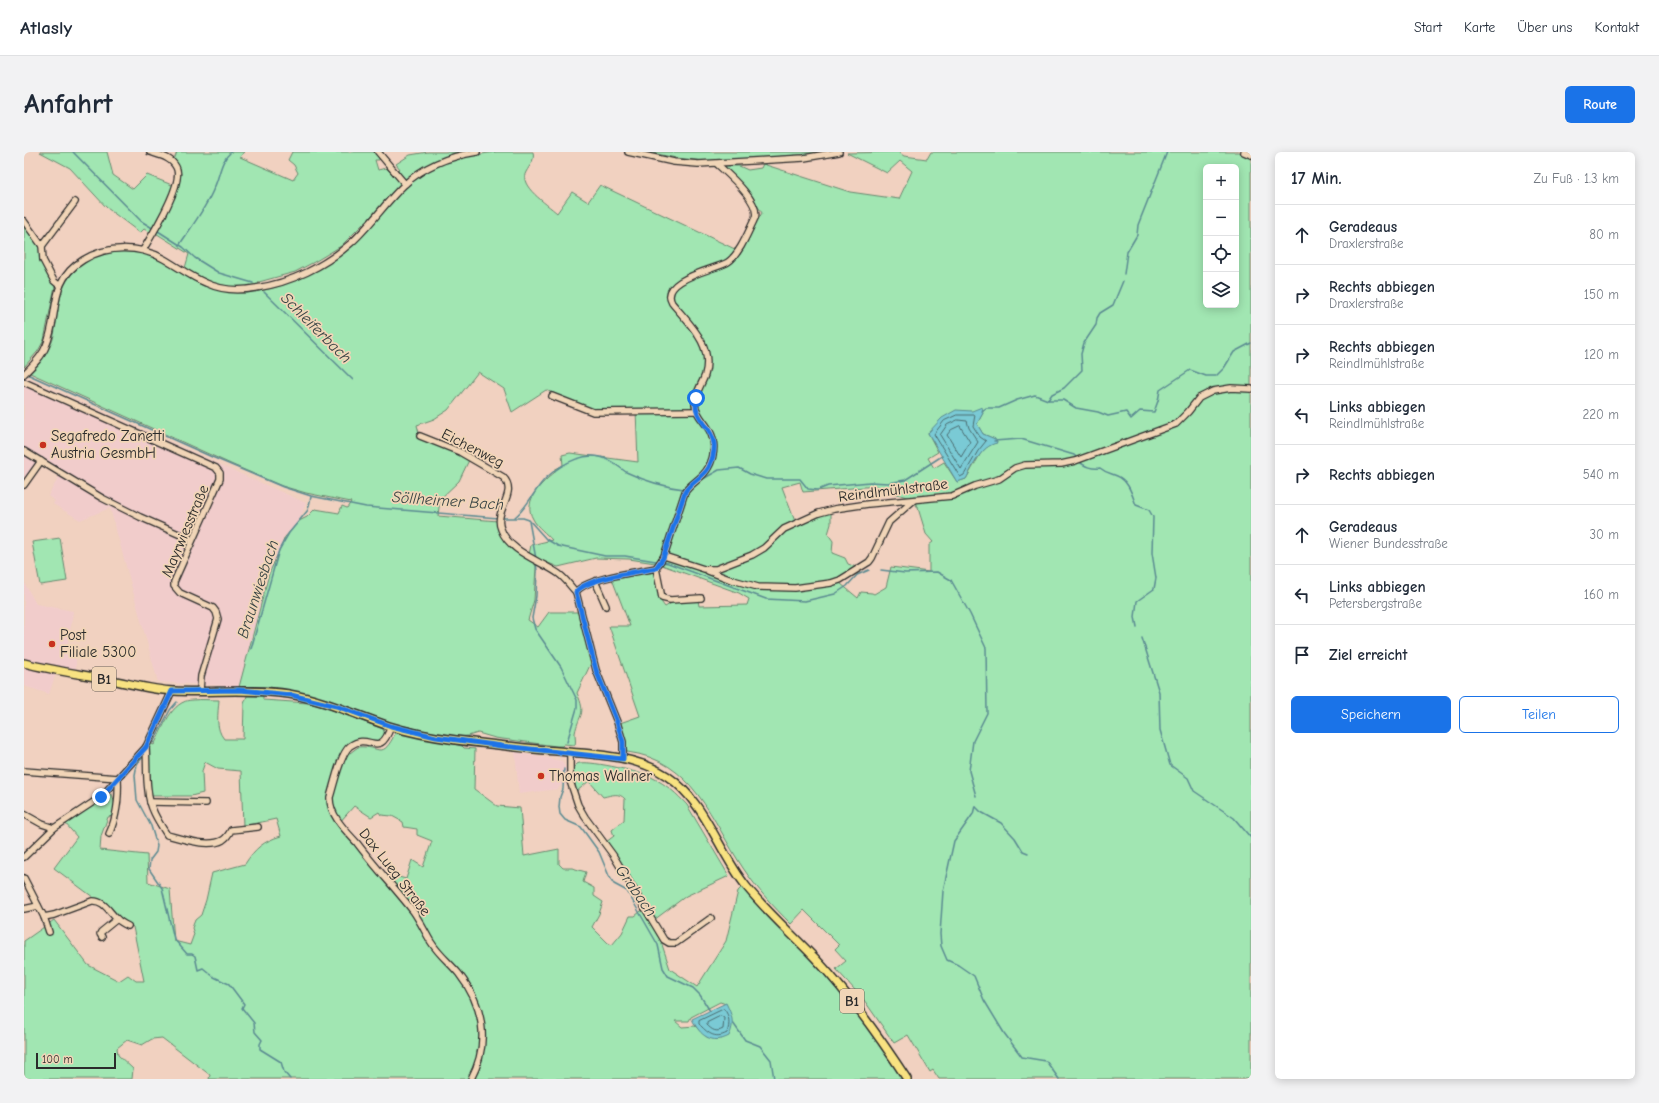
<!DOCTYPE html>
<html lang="de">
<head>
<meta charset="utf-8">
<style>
	body { margin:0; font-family:"Comic Neue",sans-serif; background:#f2f2f3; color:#1f2937 }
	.controls { position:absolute; right:12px; top:12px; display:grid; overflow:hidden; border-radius:6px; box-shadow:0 2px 10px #0003 }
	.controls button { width:36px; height:36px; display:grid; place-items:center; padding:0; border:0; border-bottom:1px solid #e0e1e3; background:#fff; color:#1f2937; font:20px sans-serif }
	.scale { position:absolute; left:12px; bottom:10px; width:80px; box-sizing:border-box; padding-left:4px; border:2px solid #2b2b2b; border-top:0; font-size:11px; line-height:14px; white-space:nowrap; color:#2b2b2b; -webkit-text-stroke:3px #f1d5b7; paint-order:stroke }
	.stop { position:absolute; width:12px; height:12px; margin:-9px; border:3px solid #1a73e8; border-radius:50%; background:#fff }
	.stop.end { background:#1a73e8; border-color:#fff; box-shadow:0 1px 4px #0008 }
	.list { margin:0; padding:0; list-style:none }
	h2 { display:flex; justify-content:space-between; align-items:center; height:52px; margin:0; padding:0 16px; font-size:17px }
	h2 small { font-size:13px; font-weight:400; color:#747a83 }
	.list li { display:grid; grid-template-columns:26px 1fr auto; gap:12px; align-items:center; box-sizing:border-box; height:60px; padding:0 16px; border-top:1px solid #e0e1e3 }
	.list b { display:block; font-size:15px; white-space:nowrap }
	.list p { margin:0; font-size:13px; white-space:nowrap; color:#747a83 }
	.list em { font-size:13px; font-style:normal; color:#747a83 }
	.actions { display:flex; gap:8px; padding:12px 16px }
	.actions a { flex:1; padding:9px 0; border:1px solid #1a73e8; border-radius:6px; text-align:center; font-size:14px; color:#1a73e8 }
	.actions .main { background:#1a73e8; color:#fff }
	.icon { flex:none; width:22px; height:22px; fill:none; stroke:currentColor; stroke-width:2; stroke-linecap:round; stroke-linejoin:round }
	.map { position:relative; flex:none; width:1227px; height:927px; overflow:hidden; border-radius:6px }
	header { display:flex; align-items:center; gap:24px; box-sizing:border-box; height:56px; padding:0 20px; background:#fff; border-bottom:1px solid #e0e1e3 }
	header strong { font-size:19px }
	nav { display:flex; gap:22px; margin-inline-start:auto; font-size:14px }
	.intro { display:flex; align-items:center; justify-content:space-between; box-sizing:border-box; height:96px; padding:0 24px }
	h1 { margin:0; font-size:28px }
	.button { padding:10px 18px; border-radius:6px; background:#1a73e8; color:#fff; font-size:14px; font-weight:700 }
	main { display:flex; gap:24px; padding:0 24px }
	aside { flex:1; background:#fff; border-radius:6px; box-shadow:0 2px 10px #0003 }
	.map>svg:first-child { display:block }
	.built { fill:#f1cccb }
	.green { fill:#a1e6b2; stroke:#66886e; fill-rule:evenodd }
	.water { fill:#7acad5; stroke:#5a8a91 }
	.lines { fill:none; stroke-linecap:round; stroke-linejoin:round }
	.shore { stroke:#4b6b6f; stroke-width:1 }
	.stream { stroke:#5a8a91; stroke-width:1.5 }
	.minor-casing { stroke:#2b2b2b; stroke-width:8 }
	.major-casing { stroke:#2b2b2b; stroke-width:10 }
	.minor { stroke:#f1d5b7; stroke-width:5.5 }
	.major { stroke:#f8e281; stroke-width:7 }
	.route { stroke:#1a73e8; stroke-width:5 }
	.poi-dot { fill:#c8321e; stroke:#f1d5b7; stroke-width:1.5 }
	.labels { text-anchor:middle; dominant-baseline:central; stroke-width:3.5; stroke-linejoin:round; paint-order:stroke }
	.shield { fill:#f1d5b7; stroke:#665e55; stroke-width:1 }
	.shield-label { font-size:14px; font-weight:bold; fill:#2b2b2b }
	.poi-label { font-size:15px; fill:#2b2b2b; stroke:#f1d5b7; text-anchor:start }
	.street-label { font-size:15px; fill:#2b2b2b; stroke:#f1d5b7 }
	.water-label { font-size:16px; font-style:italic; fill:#374344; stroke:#f1d5b7 }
</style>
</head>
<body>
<header>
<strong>Atlasly</strong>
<nav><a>Start</a><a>Karte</a><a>Über uns</a><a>Kontakt</a></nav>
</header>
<div class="intro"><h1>Anfahrt</h1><a class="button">Route</a></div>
<main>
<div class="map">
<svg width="1227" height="927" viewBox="0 0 1227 927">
	<rect width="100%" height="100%" fill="#f1d1c0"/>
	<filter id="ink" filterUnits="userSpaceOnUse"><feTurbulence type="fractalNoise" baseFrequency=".025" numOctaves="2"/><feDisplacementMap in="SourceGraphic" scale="8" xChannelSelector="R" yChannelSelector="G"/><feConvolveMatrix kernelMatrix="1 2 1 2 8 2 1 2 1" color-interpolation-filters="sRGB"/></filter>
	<g filter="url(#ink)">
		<g class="built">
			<path d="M 0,225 L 282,351 L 275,369 L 261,385 L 245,422 L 215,535 L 134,530 L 86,356 L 56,368 L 29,352 L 31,349 L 24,344 L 36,323 L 13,312 L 0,331 Z"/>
			<path d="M 0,430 L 12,452 L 49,459 L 47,474 L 41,502 L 52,506 L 52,517 L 33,518 L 25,542 L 0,534 Z"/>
			<path d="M 491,600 L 538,609 L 542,617 L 544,632 L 537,633 L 534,637 L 495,642 Z"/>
		</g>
		<g class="green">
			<path d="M 16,0 L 83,0 L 89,23 L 109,37 L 123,23 L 153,35 C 158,25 159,17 150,8 L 153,0 L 220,0 L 216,5 L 269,28 L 274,21 L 270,13 L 264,8 L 268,0 L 359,0 L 359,2 L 355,8 L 351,8 L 354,18 L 362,16 L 369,23 L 376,17 L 372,12 L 386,3 L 404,0 L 444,0 L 444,4 L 472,0 L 509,0 C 511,8 506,13 502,20 C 494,34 523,52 533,61 L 548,40 L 564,50 L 576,33 L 715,99 L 738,61 L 728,45 L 700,14 L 715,14 L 724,18 L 737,16 L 739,12 L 826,40 L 875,47 L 888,19 L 876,9 L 863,21 L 823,1 L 874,0 L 880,4 L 903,7 L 907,0 L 1227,0 L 1227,927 L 915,927 L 909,918 L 906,920 L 884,883 L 870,891 L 840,848 L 812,817 L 822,809 L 811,797 L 815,793 L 780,758 L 767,772 C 749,754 733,737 719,716 C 687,668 670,608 603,600 L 596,571 L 616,564 L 585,474 L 606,474 L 588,427 L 628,418 C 637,428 632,446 641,455 L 651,449 L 674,448 L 675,454 L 723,453 L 725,447 L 715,441 L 638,413 L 643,405 L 635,405 L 634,410 L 631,411 L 605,407 L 572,406 L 534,415 L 505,403 L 507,393 L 528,388 C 522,381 513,375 509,367 C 498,348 518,331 531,320 L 530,318 L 539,313 L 538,303 L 546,301 L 614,310 L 612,258 L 572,259 L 522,238 L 488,260 L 480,237 L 454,220 L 424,258 L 410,267 L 393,273 L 396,285 L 432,300 L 445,308 L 435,329 L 416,347 L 414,364 L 474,369 L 475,378 L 511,410 L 512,415 L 510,448 L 504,468 L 514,475 L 525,460 L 555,460 L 568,509 L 553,541 C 563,564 555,561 551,581 C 551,585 552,589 551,593 L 540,592 L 538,594 L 532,594 L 471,586 L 454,581 L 444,584 L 433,585 L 415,582 L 366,571 L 293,545 L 253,538 L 215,535 L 245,422 L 261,385 L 275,369 L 283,365 L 291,357 L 315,361 L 318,354 L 323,356 L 327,350 L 282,341 L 258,334 L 209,313 L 6,221 C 16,210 27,198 30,183 C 35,158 33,132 56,114 C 79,96 113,95 139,109 C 154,117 168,131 186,136 C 215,145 247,139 274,127 C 285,122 295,114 305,107 C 314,101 326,95 335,87 C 340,83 345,77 349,72 L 344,67 L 317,94 L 292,109 L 271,120 L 235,130 L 234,134 C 204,137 191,133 164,119 L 161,116 L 165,102 L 130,80 L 128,82 L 120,77 L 116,81 L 83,56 L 46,16 ZM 1182,15 L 1212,15 L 1212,153 L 1182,153 ZM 932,259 L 959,261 L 953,272 L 959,282 L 971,287 L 957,301 L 942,327 L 933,330 L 920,310 L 910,316 L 904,306 L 914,300 L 904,281 ZM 776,330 L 779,340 L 853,334 L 858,341 L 870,341 L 889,347 L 894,356 L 902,382 L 909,390 L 905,393 L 905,420 L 867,415 L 862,435 L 850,442 L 848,441 L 837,440 L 834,446 L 811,427 L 820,423 L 832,415 L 824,412 L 821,406 L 808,401 L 809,389 L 804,382 L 807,372 L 807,360 L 772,372 L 758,335 Z"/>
			<path d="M 624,0 L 803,0 L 774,3 L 682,9 L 652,6 Z"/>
			<path d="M 0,71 L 17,95 L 18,108 L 31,134 L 20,188 L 14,199 L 0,215 Z"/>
			<path d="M 36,386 L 43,429 L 16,433 L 8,390 Z"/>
			<path d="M 223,544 L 239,544 L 239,548 L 284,551 L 298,554 L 359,577 C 367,595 343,586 337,587 C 330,588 325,594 320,598 L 326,601 L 334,595 C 357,593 357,610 372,580 L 438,594 L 440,596 L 451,597 L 450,637 L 473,654 L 496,656 L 500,704 L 535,697 L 535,712 L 539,716 L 548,716 L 562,720 L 559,730 L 570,736 L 570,744 L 579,750 L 575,762 L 568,775 L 584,791 L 588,793 L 598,781 L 606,764 L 611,764 L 622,755 L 582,690 L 590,684 L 588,678 L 600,668 L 601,647 C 595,640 588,643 579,645 L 565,629 L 552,640 L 549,616 C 551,614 553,611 556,611 C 570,609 617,620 629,626 C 643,633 653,642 663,653 L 705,724 L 662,744 L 630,768 L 646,817 L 673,835 L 702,789 L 714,739 L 718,735 C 746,769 779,798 808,831 C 834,861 856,893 878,927 L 185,927 L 186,923 L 138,886 L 128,887 L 118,893 L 103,888 L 93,896 L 94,903 L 109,917 L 108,927 L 0,927 L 0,789 L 30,768 L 64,813 L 95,829 L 104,823 L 112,829 L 120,829 L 109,775 L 30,716 L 53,685 L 41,671 L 72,649 L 88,642 L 91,653 L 89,664 L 84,665 L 77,684 L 76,698 L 123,703 L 124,730 L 146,737 L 150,789 L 166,793 L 170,782 L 168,776 L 171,768 L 177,763 L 182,748 L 188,721 L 221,712 C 231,696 240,689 257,684 L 252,667 L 219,674 L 217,619 L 194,617 L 181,610 L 178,619 L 179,641 L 167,644 L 127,644 L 124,594 L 126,591 L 130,593 C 139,577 147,548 169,548 C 178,547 186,548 195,548 C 194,562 191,576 200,587 L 219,587 L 220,552 ZM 330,654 L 347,665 L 355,660 L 357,663 L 368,664 L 379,670 L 380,675 L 393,677 L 393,683 L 408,689 L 399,715 L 388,708 L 382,727 L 371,724 L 364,732 L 315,671 ZM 696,850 L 702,852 L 684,886 L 671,874 L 658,875 L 651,869 L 665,869 L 667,865 Z"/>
		</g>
		<g class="water">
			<path d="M 958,255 L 959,261 L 953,272 L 959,282 L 971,287 L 973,291 C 957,294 949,314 942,327 L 933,330 L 904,281 L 918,266 L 932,258 L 948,259 Z"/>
			<path d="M 702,851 C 708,863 711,871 705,884 C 688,893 676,884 668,867 Z"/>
		</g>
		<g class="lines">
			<g class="shore">
				<path d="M 933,263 L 951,263 L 949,274 L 956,285 L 962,289 L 954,299 L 940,323 L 936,325 L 910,282 L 920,269 Z"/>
				<path d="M 934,268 L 943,269 L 945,276 L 954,290 L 937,317 L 916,283 L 923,273 Z"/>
				<path d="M 936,274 L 946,290 L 937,305 L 923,283 L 927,278 Z"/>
				<path d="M 700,857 C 706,864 706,872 703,881 C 690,888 683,880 675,872 L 675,869 Z"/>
				<path d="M 697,864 L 700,866 L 699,877 C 692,881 688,878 683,873 L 683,871 Z"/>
			</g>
			<g class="stream">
				<path d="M 49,0 L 117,69 L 130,77"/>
				<path d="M 134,79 L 159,95 L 171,106 L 195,121 L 229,131"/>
				<path d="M 156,92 C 168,74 182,56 190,36 C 196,24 196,9 207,0"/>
				<path d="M 1100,122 L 1103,100 L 1113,83 L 1114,73 L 1143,0"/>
				<path d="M 240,140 L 329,228"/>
				<path d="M 3,222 L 188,305 L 259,335 L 287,344 L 342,355 L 474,366"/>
				<path d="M 1024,248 L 1028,242 L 1040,236 L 1058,218 L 1057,202 L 1060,191 L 1072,173 L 1073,166 L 1076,161 L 1089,153 L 1099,129"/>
				<path d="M 958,259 L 962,256 L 975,256 L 993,248 L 1011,243 L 1024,248 L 1039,248 L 1052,256 L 1074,260 L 1084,264 L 1102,260 L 1107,267 L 1116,259 L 1130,260 L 1134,249 L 1136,238 L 1166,218 L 1182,224 L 1192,224 L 1200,216 L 1210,200 L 1227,191"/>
				<path d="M 970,289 L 997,287 L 1050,303 L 1053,306"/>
				<path d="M 1055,309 C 1060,315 1069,317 1076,316 C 1082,321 1086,321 1093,324 C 1105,329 1108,343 1112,353 L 1125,358 L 1129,365 L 1128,401 L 1132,426 L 1130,437 L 1113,449 L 1111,465 L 1113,475"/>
				<path d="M 679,327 L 695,318 L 715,316 L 726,322 L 742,327 L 776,327 L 784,337 L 794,338 L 804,334 L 846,330 L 864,331 L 881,328 L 918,304"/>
				<path d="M 491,365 C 505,354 510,337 523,325 C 539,311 564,297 584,308 C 591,311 596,316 602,320 C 619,328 641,335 660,337"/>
				<path d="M 478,366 L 499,366 L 505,368 L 522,387 L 534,394 L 581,404 L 601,404 L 644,411 L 742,447 L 781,449 L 811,442 L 823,434 L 833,423 L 845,418"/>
				<path d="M 505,369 L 512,407"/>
				<path d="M 512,410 L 513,419 L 512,444 L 508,466 L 511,477 L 537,515 L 553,548 L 553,556 L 543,590"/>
				<path d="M 857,418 L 881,421 L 913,420 L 927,428 L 946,462 L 962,496 L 963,561 L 949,589 L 945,619 L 952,644"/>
				<path d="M 1118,486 L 1135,540 L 1136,578 L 1146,613 L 1164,626 L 1170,639 L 1210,666 L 1227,686"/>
				<path d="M 227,497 L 255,398 L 265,381 L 284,358 L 287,345"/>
				<path d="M 129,591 L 146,558 L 153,550"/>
				<path d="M 119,605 L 113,612 L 111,623 L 113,648 L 127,674 L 133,694 L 132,700 L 126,708 L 125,717 L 138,736 L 150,787 L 163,802 L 168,802 L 171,804 L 174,818 L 179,816 L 190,825 L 205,832 L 220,852 L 218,856 L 230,871 L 231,880 L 238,888 L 236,892 L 236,897 L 257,910 L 260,920 L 266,927"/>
				<path d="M 540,617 L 539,637 L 536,645 L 535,655 L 536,662 L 541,668 L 557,675 L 575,700 L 585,724 L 590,732 L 603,739 L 634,793 L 639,816 L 644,824 L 669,836 L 676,843 L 686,859"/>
				<path d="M 951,654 L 949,662 L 930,689 L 919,739 L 916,782 L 917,794 L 923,808 L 934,813 L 950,824 L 960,848 L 980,881 L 998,905 L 1022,909 L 1035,927"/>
				<path d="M 951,654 L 957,660 L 977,671 L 991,686 L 999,699 L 1004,701"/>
				<path d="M 709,871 L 721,888 L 736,894 L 747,908 L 750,927"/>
			</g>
			<defs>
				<g id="minor">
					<path d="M 354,0 L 381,32"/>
					<path d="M 604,0 L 650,10 L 674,12 L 780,6 L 815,0"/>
					<path d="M 1220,0 L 1227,3"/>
					<path d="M 0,69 L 18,94 L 19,108 L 30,129 L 36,134"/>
					<path d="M 18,94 L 51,50"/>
					<path d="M 119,98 C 128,83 161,30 152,15 C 147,5 135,3 126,0"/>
					<path d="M 0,222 C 8,214 18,205 22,194 C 36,162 23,130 59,108 C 83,93 115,93 140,107 C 154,115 167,125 182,131 C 197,138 216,139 232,136 C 267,131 301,114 327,91 C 346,74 361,51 380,33 C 400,14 426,4 453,0"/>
					<path d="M 0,230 L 192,316 L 196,321 L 196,327 L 150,430 L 150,434 L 156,441 L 189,456 L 192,460 L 194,467 L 177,524 L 176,539"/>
					<path d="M 528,244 L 569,260 L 673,259"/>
					<path d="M 396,284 L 436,300 L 479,325 C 495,341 469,358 477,377 C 485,400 517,409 535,422 C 542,427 546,434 552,440"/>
					<path d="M 0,299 L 78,346 L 116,365 L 168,388"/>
					<path d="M 0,333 L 17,309"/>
					<path d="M 640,404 L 680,417 L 692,417 L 728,403 L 740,396 L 760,377 L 795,361 L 810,357 L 844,352 L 928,344 L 951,334 L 975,327 L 991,316 L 1001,313 L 1037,312 L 1051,309 L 1152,272 L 1164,260 L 1175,246 L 1189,239 L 1207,236 L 1227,237"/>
					<path d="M 632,416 L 638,446 L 646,448 L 677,446"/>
					<path d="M 684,419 L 705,427 L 734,435 L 771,436 L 807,431 L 816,428 L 845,410 L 848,406 L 865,370 L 890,348"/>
					<path d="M 571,429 L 582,454"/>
					<path d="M 367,574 C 355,609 346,579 326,594 C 316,602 310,633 306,645 C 305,663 322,679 333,691 C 351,715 371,736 389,759 C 396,769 401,780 407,790 C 415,803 426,811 435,822 C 460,854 466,891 447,927"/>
					<path d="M 122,595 C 123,609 122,624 124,638 C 125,655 134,669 143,683 C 158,687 185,696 199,688 C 202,686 205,682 207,678 L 234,675"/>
					<path d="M 546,601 L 546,629 L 554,653 L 561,665 L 589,703 L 640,788 L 645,791 L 652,791 L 687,766"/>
					<path d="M 599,607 L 599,590 L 593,570 L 572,518 L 552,440 C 562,426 614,420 632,416 L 640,404 L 661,340 C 667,331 679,326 684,316 C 692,302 692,286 682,273 C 677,266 672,261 671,252 C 671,241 678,232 681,223 C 690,193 665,172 648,151 C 634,127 694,117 704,110 C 716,102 725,78 731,66 C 737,50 704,22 693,12"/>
					<path d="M 0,619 L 94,626 C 95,645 93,665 85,682"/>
					<path d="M 126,650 L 182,651"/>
					<path d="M 0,662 L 18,672 L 30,676"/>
					<path d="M 0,705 L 30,676 L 77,645 L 102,617 L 122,595 L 148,539"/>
					<path d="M 0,726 L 20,765 L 25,780"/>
					<path d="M 0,757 L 14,754"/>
					<path d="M 20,765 L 30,763 L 68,749 C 80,748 85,760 93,767 C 96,770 100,772 104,774"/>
					<path d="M 78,785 L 76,782 L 77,780 L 93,767"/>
				</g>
				<path id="major" d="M 0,511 C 27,518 55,522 82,527 C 105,531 127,538 150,539 C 188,541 227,536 265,542 C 300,548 332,563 365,574 C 387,581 410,585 432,588 C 462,592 491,595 521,598 C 560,602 609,601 643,624 C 681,649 694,699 722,734 C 743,760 768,782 791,806 C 826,843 855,884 883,927"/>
			</defs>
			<use href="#minor" class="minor-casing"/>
			<use href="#major" class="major-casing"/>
			<use href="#minor" class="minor"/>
			<use href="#major" class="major"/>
		</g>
	</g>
	<g class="lines" filter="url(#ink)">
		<path class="route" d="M 77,645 L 122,595 L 148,539 L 216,538 L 267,543 L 312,554 L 367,574 L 412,585 L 478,594 L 599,607 L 599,590 L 593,570 L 572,518 L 552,440 C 562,426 614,420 632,416 L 639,406 L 661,340 C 667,330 680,325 685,315 C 703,276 668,275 672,246"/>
	</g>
	<g class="poi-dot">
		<circle cx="19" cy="293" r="4"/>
		<circle cx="28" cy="492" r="4"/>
		<circle cx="517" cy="624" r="4"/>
	</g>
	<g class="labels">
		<g class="shield">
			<rect x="68" y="515" width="24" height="24" rx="3"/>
			<rect x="816" y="837" width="24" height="24" rx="3"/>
		</g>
		<g class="shield-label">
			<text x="80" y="527">B1</text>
			<text x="828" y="849">B1</text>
		</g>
		<g class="poi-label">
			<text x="27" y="284">Segafredo Zanetti<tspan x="27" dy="17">Austria GesmbH</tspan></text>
			<text x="36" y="483">Post<tspan x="36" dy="17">Filiale 5300</tspan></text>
			<text x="525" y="624">Thomas Wallner</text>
		</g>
		<g class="street-label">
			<text transform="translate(449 296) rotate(27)">Eichenweg</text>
			<text transform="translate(869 338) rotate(-7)">Reindlmühlstraße</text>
			<text transform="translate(161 379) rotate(-67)">Mayrwiesstraße</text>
			<text transform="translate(371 720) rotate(52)">Dax Lueg Straße</text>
		</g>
		<g class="water-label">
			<text transform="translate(292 176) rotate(45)">Schleiferbach</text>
			<text transform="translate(424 349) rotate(4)">Söllheimer Bach</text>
			<text transform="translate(234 437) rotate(-72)">Braunwiesbach</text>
			<text transform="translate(612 739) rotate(55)">Grabach</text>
		</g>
	</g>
</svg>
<div class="controls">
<button>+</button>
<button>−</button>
<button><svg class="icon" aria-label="locate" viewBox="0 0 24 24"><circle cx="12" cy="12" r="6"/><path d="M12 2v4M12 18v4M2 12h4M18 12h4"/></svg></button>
<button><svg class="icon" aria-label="layers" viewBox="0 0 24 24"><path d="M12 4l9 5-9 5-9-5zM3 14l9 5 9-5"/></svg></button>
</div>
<div class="scale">100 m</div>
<div class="stop" style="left:672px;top:246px"></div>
<div class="stop end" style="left:77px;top:645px"></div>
</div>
<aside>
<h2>17 Min.<small>Zu Fuß · 1.3 km</small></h2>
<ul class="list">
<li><svg class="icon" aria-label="ahead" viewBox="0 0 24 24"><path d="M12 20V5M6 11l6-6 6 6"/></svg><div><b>Geradeaus</b><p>Draxlerstraße</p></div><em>80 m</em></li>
<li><svg class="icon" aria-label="right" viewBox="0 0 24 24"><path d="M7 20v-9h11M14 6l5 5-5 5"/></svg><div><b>Rechts abbiegen</b><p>Draxlerstraße</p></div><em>150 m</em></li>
<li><svg class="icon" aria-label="right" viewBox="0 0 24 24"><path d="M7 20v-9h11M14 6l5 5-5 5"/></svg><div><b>Rechts abbiegen</b><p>Reindlmühlstraße</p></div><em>120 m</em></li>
<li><svg class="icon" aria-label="left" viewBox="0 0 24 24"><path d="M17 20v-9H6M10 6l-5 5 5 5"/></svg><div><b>Links abbiegen</b><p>Reindlmühlstraße</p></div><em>220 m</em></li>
<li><svg class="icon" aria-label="right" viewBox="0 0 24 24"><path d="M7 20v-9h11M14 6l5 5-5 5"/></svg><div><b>Rechts abbiegen</b></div><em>540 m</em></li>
<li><svg class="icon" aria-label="ahead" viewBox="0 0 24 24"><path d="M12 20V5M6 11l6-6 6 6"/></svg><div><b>Geradeaus</b><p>Wiener Bundesstraße</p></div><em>30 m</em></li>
<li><svg class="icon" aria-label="left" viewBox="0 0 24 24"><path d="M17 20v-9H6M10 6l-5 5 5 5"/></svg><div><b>Links abbiegen</b><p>Petersbergstraße</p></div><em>160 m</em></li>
<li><svg class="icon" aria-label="arrive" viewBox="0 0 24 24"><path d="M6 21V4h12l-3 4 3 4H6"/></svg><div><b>Ziel erreicht</b></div></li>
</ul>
<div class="actions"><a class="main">Speichern</a><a>Teilen</a></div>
</aside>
</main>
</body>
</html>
